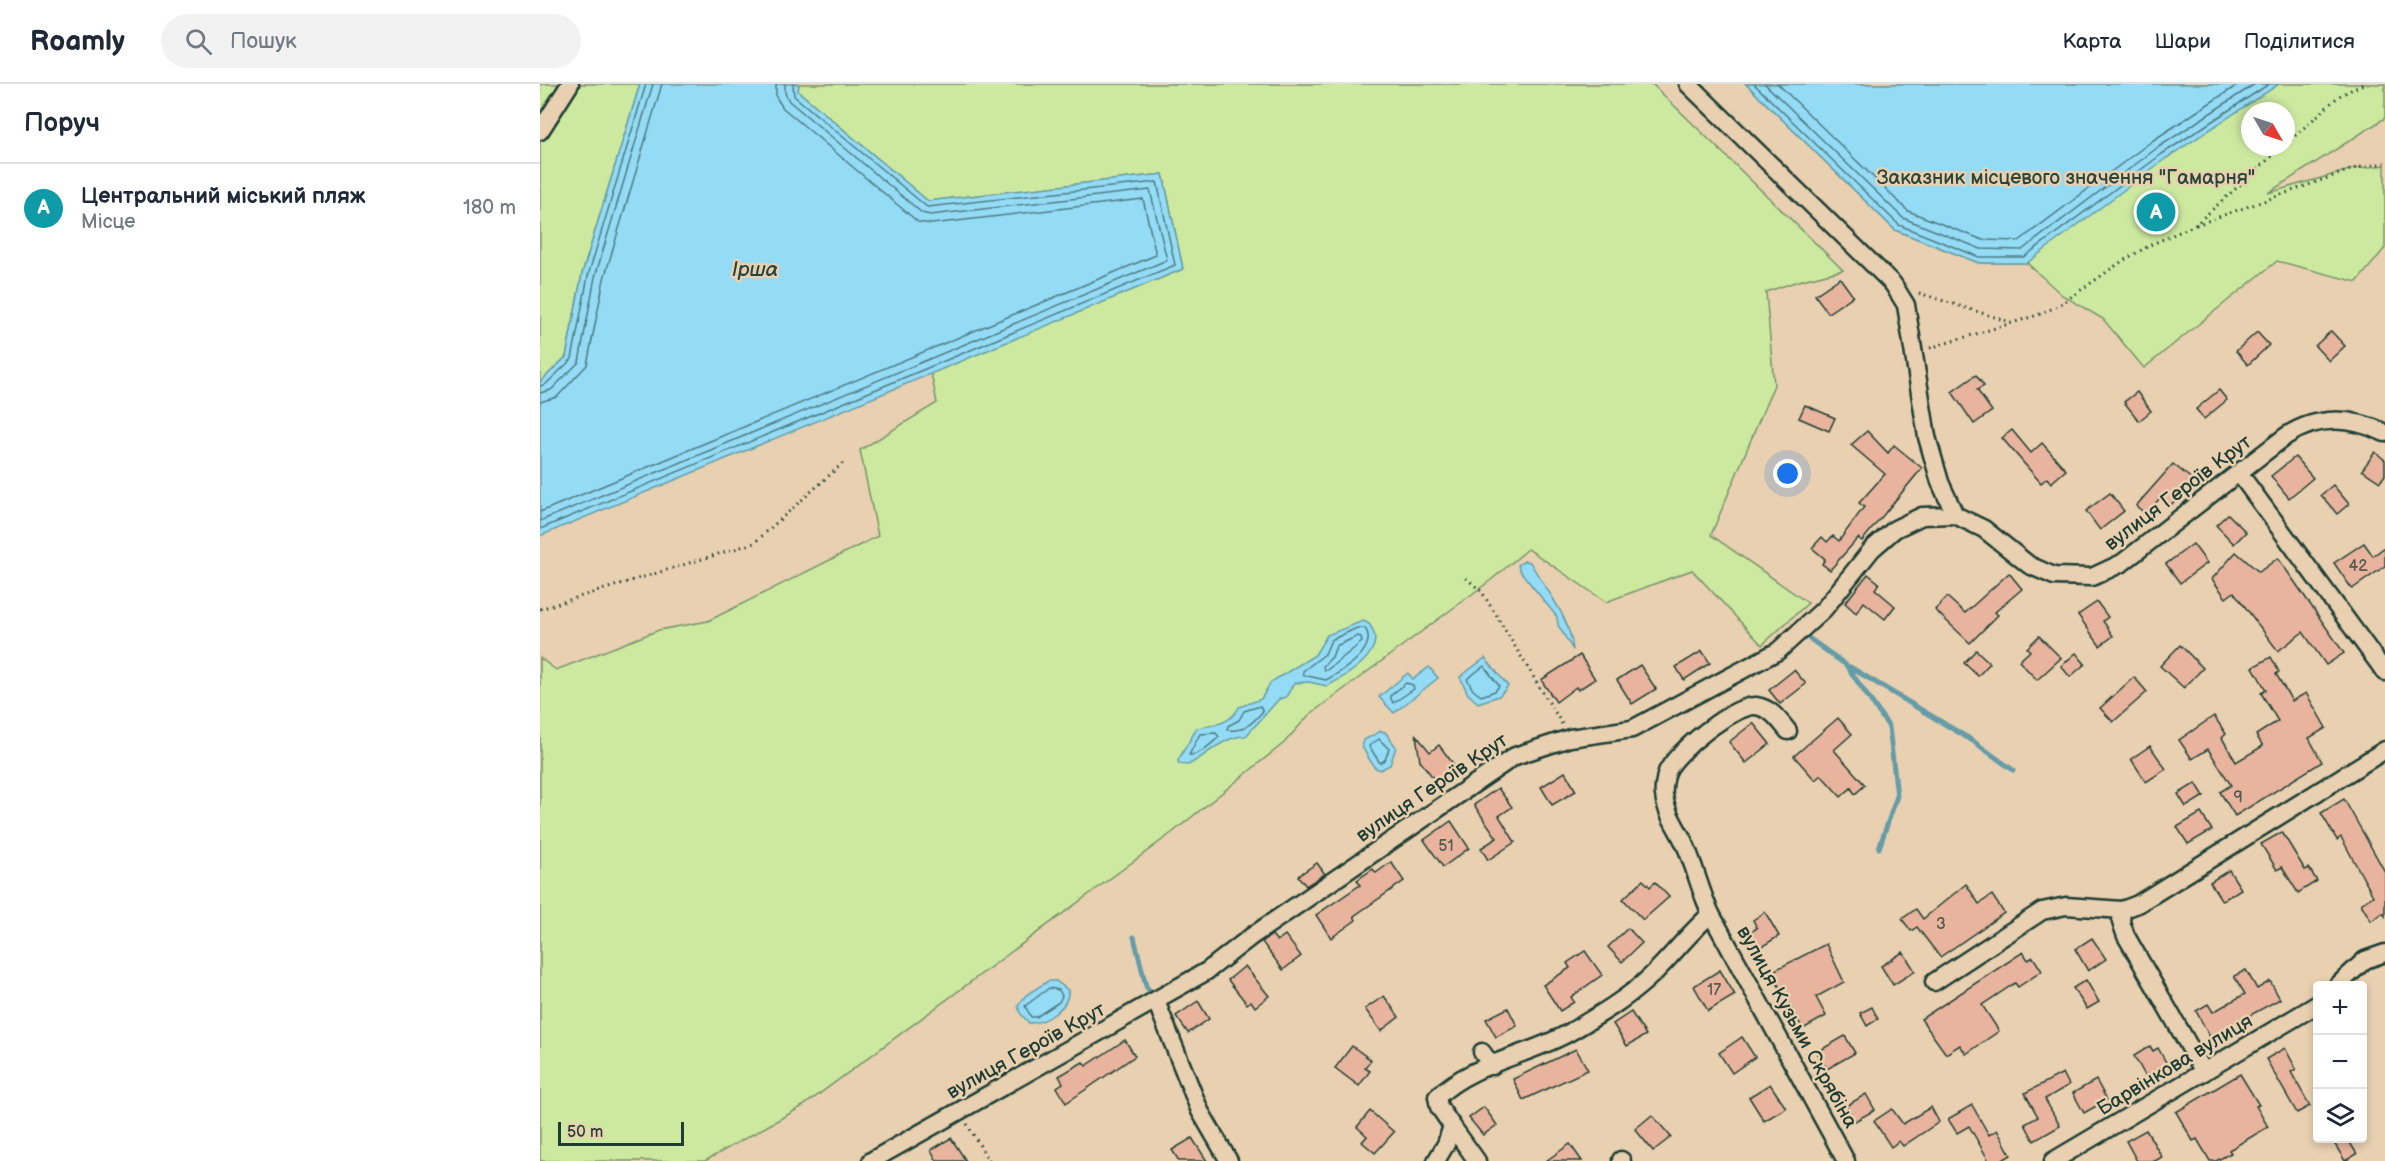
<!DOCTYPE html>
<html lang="uk">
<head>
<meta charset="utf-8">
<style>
	body { margin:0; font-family:"Balsamiq Sans",sans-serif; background:#f2f2f3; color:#1f2937 }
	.controls { position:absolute; right:18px; bottom:18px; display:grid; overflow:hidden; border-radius:6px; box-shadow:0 3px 9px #0003 }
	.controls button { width:54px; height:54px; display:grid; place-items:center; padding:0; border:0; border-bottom:2px solid #e0e1e3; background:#fff; color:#1f2937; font:30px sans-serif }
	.compass { position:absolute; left:1701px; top:18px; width:54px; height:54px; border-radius:50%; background:#fff; box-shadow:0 3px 9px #0003; rotate:129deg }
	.scale { position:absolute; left:18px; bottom:15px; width:126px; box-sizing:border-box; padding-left:6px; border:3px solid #1f3d34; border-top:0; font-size:16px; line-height:21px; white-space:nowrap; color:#1f3d34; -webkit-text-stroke:4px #e8d0b0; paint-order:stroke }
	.you { position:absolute; left:1248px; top:390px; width:21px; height:21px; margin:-15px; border:4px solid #fff; border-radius:50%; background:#1a73e8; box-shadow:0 0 0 9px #1a73e833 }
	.badge { display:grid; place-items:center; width:39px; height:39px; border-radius:50%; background:#ea580c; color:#fff; font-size:20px; font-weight:700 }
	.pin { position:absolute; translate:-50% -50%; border:3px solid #fff; box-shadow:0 2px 6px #0006 }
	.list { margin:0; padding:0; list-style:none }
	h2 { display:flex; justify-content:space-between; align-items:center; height:78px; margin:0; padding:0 24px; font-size:26px }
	h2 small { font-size:20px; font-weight:400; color:#747a83 }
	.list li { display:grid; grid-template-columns:39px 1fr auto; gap:18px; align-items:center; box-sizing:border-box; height:90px; padding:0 24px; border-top:2px solid #e0e1e3 }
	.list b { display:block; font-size:22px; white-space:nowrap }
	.list p { margin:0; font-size:20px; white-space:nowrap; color:#747a83 }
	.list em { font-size:20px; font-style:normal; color:#747a83 }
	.icon { flex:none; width:33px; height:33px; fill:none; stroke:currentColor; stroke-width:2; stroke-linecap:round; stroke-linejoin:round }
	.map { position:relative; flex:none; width:1845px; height:1077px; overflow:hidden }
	header { display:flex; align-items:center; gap:36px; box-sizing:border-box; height:84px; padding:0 30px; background:#fff; border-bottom:2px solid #e0e1e3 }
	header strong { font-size:28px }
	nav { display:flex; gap:33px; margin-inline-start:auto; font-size:21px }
	.search { width:420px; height:54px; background:#f2f2f3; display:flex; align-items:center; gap:15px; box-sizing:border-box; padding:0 21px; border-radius:33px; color:#747a83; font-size:22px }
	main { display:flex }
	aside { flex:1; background:#fff }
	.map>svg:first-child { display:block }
	.green { fill:#cce99f; stroke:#76936a; stroke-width:1.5; fill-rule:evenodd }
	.water { fill:#94dbf6; stroke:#659ca8; stroke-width:1.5 }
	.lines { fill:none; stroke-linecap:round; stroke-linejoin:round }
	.shore { stroke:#4e7c82; stroke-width:1.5 }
	.stream { stroke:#659ca8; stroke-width:5 }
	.building { fill:#e9b49d; stroke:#1f3d34; stroke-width:1.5 }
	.minor-casing { stroke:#1f3d34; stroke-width:21 }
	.path { stroke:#1f3d34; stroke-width:3; stroke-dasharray:1.5 4.5; stroke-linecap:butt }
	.minor { stroke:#e8d0b0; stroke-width:16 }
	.labels { text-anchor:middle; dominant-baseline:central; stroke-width:5; stroke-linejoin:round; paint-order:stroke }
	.number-label { font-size:16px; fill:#525b4e }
	.park-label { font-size:20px; fill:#284639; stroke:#e8d0b0 }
	.street-label { font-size:20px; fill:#1f3d34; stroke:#e8d0b0 }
	.water-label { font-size:21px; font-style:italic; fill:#25453e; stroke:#e8d0b0 }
</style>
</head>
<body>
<header>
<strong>Roamly</strong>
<div class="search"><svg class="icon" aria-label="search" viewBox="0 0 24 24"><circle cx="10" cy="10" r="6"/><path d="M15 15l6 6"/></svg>Пошук</div>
<nav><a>Карта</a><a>Шари</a><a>Поділитися</a></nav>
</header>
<main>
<aside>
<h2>Поруч<small></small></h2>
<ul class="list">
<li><span class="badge" style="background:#0f9aa8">A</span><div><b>Центральний міський пляж</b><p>Місце</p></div><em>180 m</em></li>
</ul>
</aside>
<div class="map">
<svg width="1845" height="1077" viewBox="0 0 1845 1077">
	<rect width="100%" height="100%" fill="#e8d0b0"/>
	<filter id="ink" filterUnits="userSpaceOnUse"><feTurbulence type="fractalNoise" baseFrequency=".0167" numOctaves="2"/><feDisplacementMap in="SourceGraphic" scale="12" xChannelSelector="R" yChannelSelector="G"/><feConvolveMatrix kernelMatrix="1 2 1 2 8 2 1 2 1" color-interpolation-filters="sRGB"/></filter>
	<g filter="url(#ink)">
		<g class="green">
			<path d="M 0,0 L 100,0 L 42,190 L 26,273 L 0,298 Z"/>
			<path d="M 259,0 L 1112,0 L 1303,186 L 1258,197 L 1226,208 L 1234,301 L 1171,451 L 1268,519 L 1222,561 L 1152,486 L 1066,518 L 988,465 L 951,496 L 769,631 L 744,659 L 633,748 L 263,1022 L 165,1077 L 0,1077 L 0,574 L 16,586 L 119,546 L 168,537 L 338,452 L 320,366 L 397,319 L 391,289 L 643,185 L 623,90 L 388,117 L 258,7 Z"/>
			<path d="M 1206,0 L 1845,0 L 1845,34 L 1728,109 L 1813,85 L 1845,81 L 1845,164 L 1817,198 L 1737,177 L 1604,284 L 1563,235 L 1522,211 L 1487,179 L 1439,179 L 1355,146 ZM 1710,27 L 1746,27 L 1746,63 L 1710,63 Z"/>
		</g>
		<g class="water">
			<path d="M 100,0 L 259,0 L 258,7 L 388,117 L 623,90 L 643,185 L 0,452 L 0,298 L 26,273 L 42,190 Z"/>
			<path d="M 1206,0 L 1739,0 L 1625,75 L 1487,179 L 1439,179 L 1355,146 Z"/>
			<path d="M 984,477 L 990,478 C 1005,505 1030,532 1033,566 L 1018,541 L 1017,533 L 981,488 L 978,481 Z"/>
			<path d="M 823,537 C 829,539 831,541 833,547 C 844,570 805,593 787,602 L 769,598 L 754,599 L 746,613 L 739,615 L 706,652 C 683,652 668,671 648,681 L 639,680 L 638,676 L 657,644 C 674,641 691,640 699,623 L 721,615 L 731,598 L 775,571 L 787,551 Z"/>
			<path d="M 945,574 L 968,602 L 959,612 L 938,619 L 928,610 L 920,593 Z"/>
			<path d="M 889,583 L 898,594 L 854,629 L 839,613 L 868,589 L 873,595 Z"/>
			<path d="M 841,647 L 845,648 L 856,663 L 850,681 L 840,686 L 834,683 L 822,663 L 824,656 Z"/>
			<path d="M 508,897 L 516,897 L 528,906 C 530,923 505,940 489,939 L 480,929 L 478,922 L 486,911 Z"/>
		</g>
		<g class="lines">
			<g class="shore">
				<path d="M 1214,0 L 1359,141 L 1439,173 L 1484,173 L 1622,70 L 1729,0"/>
				<path d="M 1225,0 L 1363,134 L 1441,165 L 1482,166 L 1617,64 L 1715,0"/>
				<path d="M 1238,0 L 1368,127 L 1443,156 L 1479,157 L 1612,57 L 1699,0"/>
				<path d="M 0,302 L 6,300 L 32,275 L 48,192 L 106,0"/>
				<path d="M 0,309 L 11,306 L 39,278 L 55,193 L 113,0"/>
				<path d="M 0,318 L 17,313 L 47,281 L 64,195 L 122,0"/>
				<path d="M 0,428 L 616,171 L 603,115 L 391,140 L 378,138 L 243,24 L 236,13 L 236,0"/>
				<path d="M 0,437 L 627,176 L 610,106 L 390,131 L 382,129 L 249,17 L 245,9 L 245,0"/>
				<path d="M 0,445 L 635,181 L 617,98 L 387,123 L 254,12 L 253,0"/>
				<path d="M 817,544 L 825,544 C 839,565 803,587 786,596 L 763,591 L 763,587 L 785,570 L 791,556 Z"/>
				<path d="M 818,552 L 821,553 L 822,558 L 787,586 L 784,586 L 783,582 L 792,573 L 796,562 Z"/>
				<path d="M 944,582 L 959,602 L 955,607 L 941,612 L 933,606 L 927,595 Z"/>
				<path d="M 866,599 L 873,601 L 874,605 L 853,619 L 850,612 Z"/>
				<path d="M 720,622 L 723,627 C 712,640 704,648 687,646 L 688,642 L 699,636 L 704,627 Z"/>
				<path d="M 676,649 L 679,653 C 671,660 660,671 649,671 L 660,650 Z"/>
				<path d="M 839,655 L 849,665 L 845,676 L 840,679 L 829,662 Z"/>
				<path d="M 509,904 L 519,906 L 522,912 L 519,918 L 496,933 L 491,933 L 485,922 Z"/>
			</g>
			<g class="stream">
				<path d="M 1266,552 L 1306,581 L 1349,643 L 1357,712 L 1339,764"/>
				<path d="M 1310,583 L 1433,657 L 1473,686"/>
				<path d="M 594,853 L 606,902 L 611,909"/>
			</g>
		</g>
		<g class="building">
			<path d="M 1300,194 L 1313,212 L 1288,229 L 1275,211 Z"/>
			<path d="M 1791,247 L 1805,262 L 1789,277 L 1775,262 Z"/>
			<path d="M 1717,248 L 1729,261 L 1708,281 L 1696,267 Z"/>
			<path d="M 1436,291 L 1444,302 L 1437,306 L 1452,327 L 1434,340 L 1412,308 Z"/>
			<path d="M 1679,306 L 1687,316 L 1664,335 L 1656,325 Z"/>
			<path d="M 1597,308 L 1611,327 L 1599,337 L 1584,318 Z"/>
			<path d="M 1265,321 L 1295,334 L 1289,347 L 1259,334 Z"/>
			<path d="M 1472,346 L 1491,369 L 1502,359 L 1526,386 L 1511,399 L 1507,394 L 1501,399 L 1462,354 Z"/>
			<path d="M 1327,347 L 1348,369 L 1354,361 L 1382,384 L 1322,457 L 1318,454 L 1290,486 L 1282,480 L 1285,475 L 1272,464 L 1282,453 L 1287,458 L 1293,452 L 1299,457 L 1324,423 L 1319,419 L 1345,390 L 1311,361 Z"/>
			<path d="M 1835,368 L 1845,376 L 1845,391 L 1840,398 L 1822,386 Z"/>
			<path d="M 1755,373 L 1773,394 L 1749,414 L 1731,392 Z"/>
			<path d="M 1633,380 L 1653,396 L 1631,421 L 1621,413 L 1606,430 L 1596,422 Z"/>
			<path d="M 1793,401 L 1809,420 L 1797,430 L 1781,411 Z"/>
			<path d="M 1570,409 L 1584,427 L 1560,446 L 1546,427 Z"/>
			<path d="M 1688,430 L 1706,448 L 1694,460 L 1676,441 Z"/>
			<path d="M 1824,459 L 1833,472 L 1845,463 L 1845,482 L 1812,505 L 1794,479 Z"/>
			<path d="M 1653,460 L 1667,479 L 1640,499 L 1626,480 Z"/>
			<path d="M 1696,468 L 1719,488 L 1738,474 L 1804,569 L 1786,581 L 1763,548 L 1738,567 L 1694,508 L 1686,514 L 1672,495 Z"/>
			<path d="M 1469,489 L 1482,505 L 1455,528 L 1458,531 L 1430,559 L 1395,526 L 1407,513 L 1425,529 Z"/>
			<path d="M 1328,490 L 1339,499 L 1335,505 L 1355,522 L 1345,535 L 1324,518 L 1316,529 L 1305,519 Z"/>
			<path d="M 1557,518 L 1568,533 L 1563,537 L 1573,552 L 1560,562 L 1538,531 Z"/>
			<path d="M 1499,552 L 1521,574 L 1497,596 L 1479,577 L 1490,567 L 1487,564 Z"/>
			<path d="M 1640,561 L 1663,584 L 1644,604 L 1620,582 Z"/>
			<path d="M 1436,566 L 1450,579 L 1438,592 L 1424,579 Z"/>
			<path d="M 1162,567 L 1170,579 L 1144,596 L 1136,583 Z"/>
			<path d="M 1536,569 L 1545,580 L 1530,593 L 1521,582 Z"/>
			<path d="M 1040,571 L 1055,595 L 1038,606 L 1036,603 L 1016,618 L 1001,596 Z"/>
			<path d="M 1731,573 L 1739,588 L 1736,590 L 1752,617 L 1766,609 L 1786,644 L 1769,654 L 1782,678 L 1695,732 L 1680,708 L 1691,701 L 1668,665 L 1652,675 L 1639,656 L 1674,632 L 1686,650 L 1682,654 L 1696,678 L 1723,662 L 1716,651 L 1738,637 L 1721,609 L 1726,606 L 1713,583 Z"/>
			<path d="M 1100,581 L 1116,605 L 1092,620 L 1077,596 Z"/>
			<path d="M 1254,586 L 1266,600 L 1240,620 L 1229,606 Z"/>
			<path d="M 1594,593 L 1607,608 L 1573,638 L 1560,624 Z"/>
			<path d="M 1298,634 L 1312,650 L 1294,666 L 1325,701 L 1315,710 L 1311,704 L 1301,713 L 1281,691 L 1275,696 L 1254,672 Z"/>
			<path d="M 1213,639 L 1230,660 L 1206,679 L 1189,658 Z"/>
			<path d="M 876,651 L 890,668 L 899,661 L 914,681 L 906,688 L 909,691 L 898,700 L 880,677 Z"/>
			<path d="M 1610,662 L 1626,685 L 1606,698 L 1591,675 Z"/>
			<path d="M 1025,688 L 1036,707 L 1012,721 L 1001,703 Z"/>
			<path d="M 1656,699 L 1664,712 L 1646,723 L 1638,710 Z"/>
			<path d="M 958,704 L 972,723 L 959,732 L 975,758 L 948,776 L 941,764 L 957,754 L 934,721 Z"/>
			<path d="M 1804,715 L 1845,788 L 1845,832 L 1843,829 L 1831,837 L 1821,820 L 1833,812 L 1801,753 L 1797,756 L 1781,729 Z"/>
			<path d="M 1661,729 L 1672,746 L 1648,760 L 1637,743 Z"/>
			<path d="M 911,737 L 929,764 L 903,783 L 884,756 Z"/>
			<path d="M 1742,748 L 1765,786 L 1769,784 L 1777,797 L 1758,809 L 1742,783 L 1737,786 L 1721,760 Z"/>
			<path d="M 851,778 L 864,797 L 814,832 L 816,836 L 791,854 L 776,831 L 820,801 L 817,796 L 833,785 L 836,789 Z"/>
			<path d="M 777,779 L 785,790 L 766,802 L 758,792 Z"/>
			<path d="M 1689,786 L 1701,805 L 1682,817 L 1670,798 Z"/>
			<path d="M 1103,796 L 1110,803 L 1115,798 L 1129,813 L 1103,836 L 1083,815 Z"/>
			<path d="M 1426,800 L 1439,820 L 1452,811 L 1464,829 L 1400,873 L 1377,843 L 1371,847 L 1362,835 L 1376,825 L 1383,835 Z"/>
			<path d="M 1225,828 L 1239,852 L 1218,865 L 1209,849 L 1217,844 L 1213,836 Z"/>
			<path d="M 1088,844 L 1102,859 L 1082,878 L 1068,863 Z"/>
			<path d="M 732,851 L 737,857 L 745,851 L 761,872 L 743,886 L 722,858 Z"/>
			<path d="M 1552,854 L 1566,875 L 1548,887 L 1535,865 Z"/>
			<path d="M 1286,860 L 1304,898 L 1276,913 L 1286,932 L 1263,945 L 1231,888 Z"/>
			<path d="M 1045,867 L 1062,891 L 1031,913 L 1034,918 L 1020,927 L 1003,901 L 1030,884 L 1027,879 Z"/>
			<path d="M 1363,868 L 1375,887 L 1353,901 L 1341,882 Z"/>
			<path d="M 1483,868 L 1488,876 L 1493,873 L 1502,887 L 1478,903 L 1475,899 L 1442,921 L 1459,947 L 1426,970 L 1420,961 L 1406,970 L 1381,935 Z"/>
			<path d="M 705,882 L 729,912 L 715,923 L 711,917 L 707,920 L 688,896 Z"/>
			<path d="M 1180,886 L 1195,911 L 1168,927 L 1154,902 Z"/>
			<path d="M 1706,886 L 1717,905 L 1730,897 L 1740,915 L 1670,953 L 1656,927 L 1668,920 L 1673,928 L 1705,910 L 1694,892 Z"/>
			<path d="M 1546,896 L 1559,918 L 1547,925 L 1533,904 Z"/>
			<path d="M 844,912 L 859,933 L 841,947 L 825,925 Z"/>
			<path d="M 658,917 L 669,935 L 648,949 L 636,932 Z"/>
			<path d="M 1332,923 L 1338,935 L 1327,942 L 1320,929 Z"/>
			<path d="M 968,924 L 977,942 L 956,953 L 946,935 Z"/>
			<path d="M 1091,928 L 1106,951 L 1087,962 L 1073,940 Z"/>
			<path d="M 1305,952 L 1315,969 L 1287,985 L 1277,968 Z"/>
			<path d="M 1202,953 L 1215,973 L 1192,989 L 1179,969 Z"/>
			<path d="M 585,956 L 595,972 L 526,1019 L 517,1003 L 523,999 L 519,992 L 543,978 L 546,982 Z"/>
			<path d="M 812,962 L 831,976 L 825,984 L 830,987 L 819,1002 L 795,984 Z"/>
			<path d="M 1610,962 L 1613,967 L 1618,964 L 1627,980 L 1606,993 L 1594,972 Z"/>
			<path d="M 1745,964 L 1756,985 L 1751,988 L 1770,1022 L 1757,1029 L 1726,975 Z"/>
			<path d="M 1036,965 L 1048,986 L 983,1016 L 973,995 Z"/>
			<path d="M 1523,989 L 1529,1001 L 1505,1015 L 1520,1042 L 1494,1057 L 1485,1040 L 1498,1033 L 1485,1009 Z"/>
			<path d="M 1700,990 L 1719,1021 L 1716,1022 L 1728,1043 L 1689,1066 L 1691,1069 L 1676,1077 L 1670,1077 L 1657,1055 L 1653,1057 L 1636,1028 Z"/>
			<path d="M 1556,996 L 1567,1016 L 1544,1029 L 1533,1009 Z"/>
			<path d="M 1230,1000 L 1246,1024 L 1224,1037 L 1209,1013 Z"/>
			<path d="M 1326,1010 L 1335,1026 L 1315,1037 L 1306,1022 Z"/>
			<path d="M 1432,1021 L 1449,1051 L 1457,1046 L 1471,1071 L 1461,1077 L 1449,1077 L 1429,1042 L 1417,1049 L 1408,1035 Z"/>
			<path d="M 944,1023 L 957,1041 L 943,1051 L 929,1034 Z"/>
			<path d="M 1391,1023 L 1399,1038 L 1363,1062 L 1359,1057 L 1351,1063 L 1334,1037 L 1352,1025 L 1363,1040 Z"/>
			<path d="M 830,1027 L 854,1048 L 835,1069 L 822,1058 L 827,1052 L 817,1043 Z"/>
			<path d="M 1112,1031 L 1131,1053 L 1113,1067 L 1095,1045 Z"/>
			<path d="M 1606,1046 L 1622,1073 L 1615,1077 L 1597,1077 L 1586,1057 Z"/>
			<path d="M 411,1054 L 426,1077 L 397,1077 L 391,1066 Z"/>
			<path d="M 652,1054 L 667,1077 L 639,1077 L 632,1066 Z"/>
			<path d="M 1791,1054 L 1807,1054 L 1817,1070 L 1805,1077 Z"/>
			<path d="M 1030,1060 L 1042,1077 L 1006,1077 Z"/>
		</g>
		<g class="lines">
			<defs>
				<g id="minor">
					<path d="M 1148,0 L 1353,200 L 1366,221 L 1387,353 L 1400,398 L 1415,431"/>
					<path d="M 0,47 L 30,0"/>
					<path d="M 1699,389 L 1845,588"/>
					<path d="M 1582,826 L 1581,838 L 1586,852 L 1664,988"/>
					<path d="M 1171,830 L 1306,1077"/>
					<path d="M 1394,898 L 1502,827 L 1526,822 L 1582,826 L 1598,820 L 1845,666"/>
					<path d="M 1797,902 L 1825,876 L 1845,869"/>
					<path d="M 616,917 L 660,1027 L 689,1077"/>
					<path d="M 942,968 L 952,982"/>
					<path d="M 912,1042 L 937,1077"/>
					<path d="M 1081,1076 L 1082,1077"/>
					<path d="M 331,1077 L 667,887 L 712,852 L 975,672 L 1030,654 L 1092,645 L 1238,567 L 1284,525 L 1332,465 L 1355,445 L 1382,432 L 1415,431 L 1444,445 L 1489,481 L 1514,492 L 1552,493 L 1582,479 L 1746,352 C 1777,331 1812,333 1845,349"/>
					<path d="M 896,1077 L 906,1060 L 912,1042 L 899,1023 L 897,1013 C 933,978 990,972 1032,947 C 1059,931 1088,914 1111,892 C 1132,872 1149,849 1171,830 C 1161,809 1156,787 1147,765 C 1140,747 1126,731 1124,711 C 1123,705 1125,694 1127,688 C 1135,668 1195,620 1216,622 C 1231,624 1239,636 1248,647"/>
					<path d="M 1513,1077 L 1778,920"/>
				</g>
			</defs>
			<use href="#minor" class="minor-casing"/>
			<g class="path">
				<path d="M 1746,60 L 1799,12 L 1823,0"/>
				<path d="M 1656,141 L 1816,84 L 1845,79"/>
				<path d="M 1379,209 L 1470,238"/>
				<path d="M 1390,264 L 1498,231 L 1518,222 L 1581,178 L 1610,161 L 1655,141 L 1742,63"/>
				<path d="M 926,494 L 942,508 L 1022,640"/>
				<path d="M 0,525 L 214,459 L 304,378"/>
				<path d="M 427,1040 L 449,1077"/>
			</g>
			<use href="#minor" class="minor"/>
		</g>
	</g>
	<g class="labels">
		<g class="number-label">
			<text x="1818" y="482">42</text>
			<text x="1698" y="713">9</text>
			<text x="906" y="762">51</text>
			<text x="1401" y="840">3</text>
			<text x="1174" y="906">17</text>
		</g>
		<g class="park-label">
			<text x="1526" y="94">Заказник місцевого значення "Гамарня"</text>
		</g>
		<g class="street-label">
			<text transform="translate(1638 409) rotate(-37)">вулиця Героїв Крут</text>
			<text transform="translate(892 704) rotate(-34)">вулиця Героїв Крут</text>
			<text transform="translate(1257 943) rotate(61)">вулиця Кузьми Скрябіна</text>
			<text transform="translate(486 967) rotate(-29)">вулиця Героїв Крут</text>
			<text transform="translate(1635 981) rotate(-31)">Барвінкова вулиця</text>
		</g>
		<g class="water-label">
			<text x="215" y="185">Ірша</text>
		</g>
	</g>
</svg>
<div class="controls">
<button>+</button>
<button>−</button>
<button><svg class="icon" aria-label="layers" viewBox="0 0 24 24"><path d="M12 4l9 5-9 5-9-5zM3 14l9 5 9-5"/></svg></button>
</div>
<svg class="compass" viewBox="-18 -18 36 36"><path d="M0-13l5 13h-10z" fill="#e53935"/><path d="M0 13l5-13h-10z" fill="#747a83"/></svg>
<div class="scale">50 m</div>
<div class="you"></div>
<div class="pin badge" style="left:1616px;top:128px;background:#0f9aa8">A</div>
</div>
</main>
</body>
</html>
